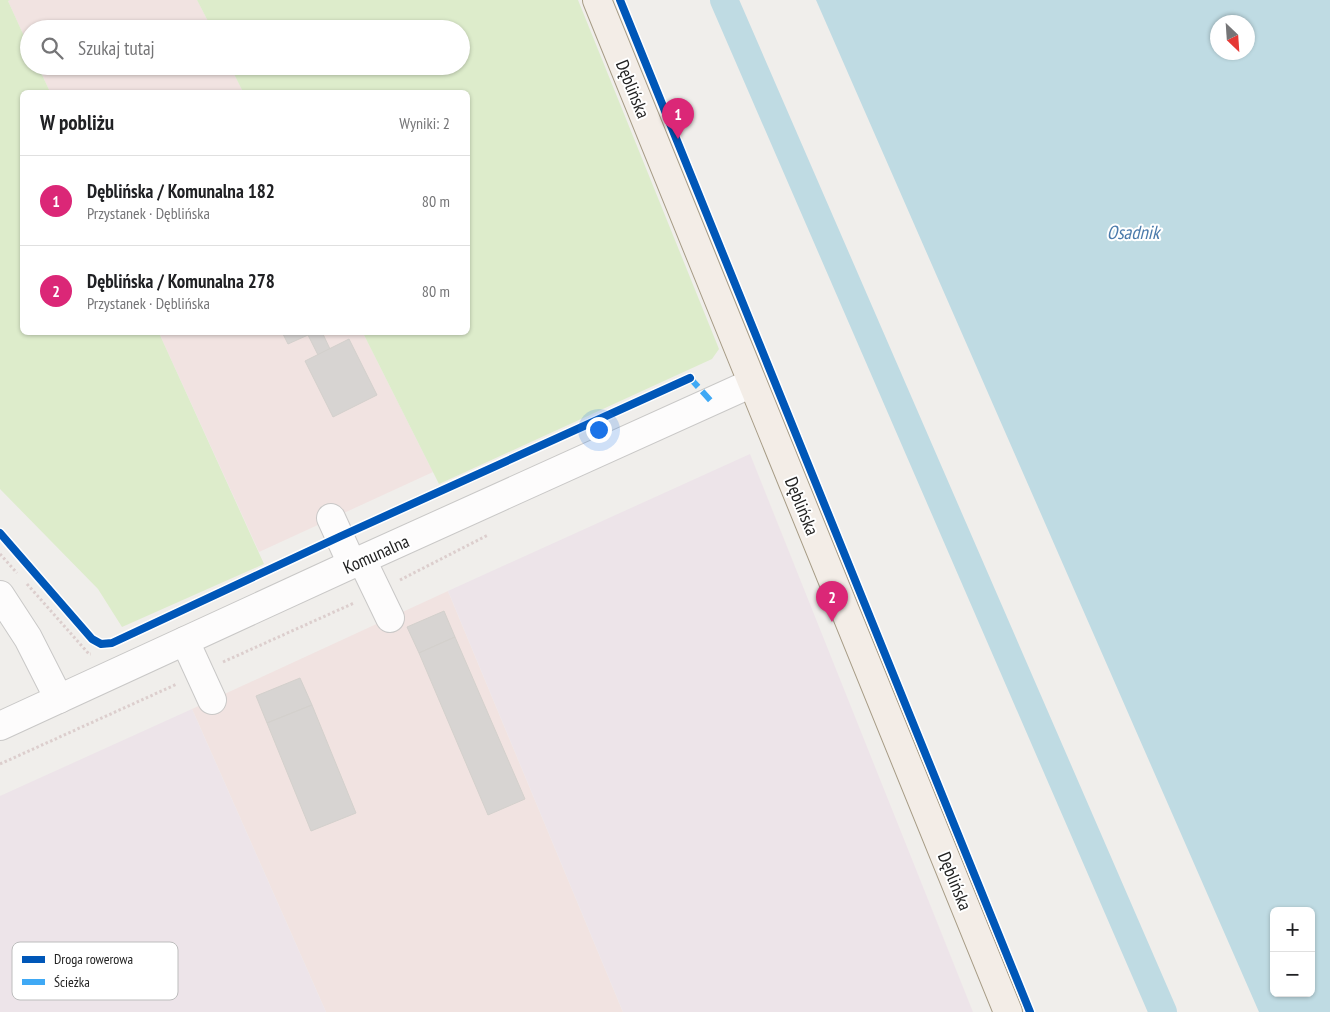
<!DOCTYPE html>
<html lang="pl">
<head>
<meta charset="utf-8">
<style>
	body { margin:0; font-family:"PT Sans Narrow",sans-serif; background:#f2f2f2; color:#202124 }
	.controls { position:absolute; right:15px; bottom:15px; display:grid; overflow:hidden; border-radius:8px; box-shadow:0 1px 4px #0004 }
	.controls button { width:45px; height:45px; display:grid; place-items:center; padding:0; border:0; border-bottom:1px solid #e0e0e0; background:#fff; color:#202124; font:25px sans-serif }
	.compass { position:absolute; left:1210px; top:15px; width:45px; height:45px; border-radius:50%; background:#fff; box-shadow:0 1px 4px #0004; rotate:155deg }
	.you { position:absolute; left:598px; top:429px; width:18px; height:18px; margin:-12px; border:4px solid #fff; border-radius:50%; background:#1a73e8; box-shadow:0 0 0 8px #1a73e833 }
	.badge { display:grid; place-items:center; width:32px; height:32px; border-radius:50%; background:#db2777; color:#fff; font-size:16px; font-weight:700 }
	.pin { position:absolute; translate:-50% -41px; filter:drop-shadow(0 1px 2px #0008) }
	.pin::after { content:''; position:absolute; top:26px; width:18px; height:15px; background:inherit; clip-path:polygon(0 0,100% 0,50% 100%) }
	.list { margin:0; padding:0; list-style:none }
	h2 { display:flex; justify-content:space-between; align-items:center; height:65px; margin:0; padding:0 20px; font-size:21px }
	h2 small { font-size:16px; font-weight:400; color:#757577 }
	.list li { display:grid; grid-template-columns:32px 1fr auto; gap:15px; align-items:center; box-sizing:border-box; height:90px; padding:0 20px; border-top:1px solid #e0e0e0 }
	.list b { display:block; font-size:19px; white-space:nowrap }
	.list p { margin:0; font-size:16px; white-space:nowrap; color:#757577 }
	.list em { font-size:16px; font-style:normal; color:#757577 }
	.icon { flex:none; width:28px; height:28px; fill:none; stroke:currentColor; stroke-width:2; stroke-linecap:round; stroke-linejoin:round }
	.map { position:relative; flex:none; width:1330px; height:1012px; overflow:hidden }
	.search { position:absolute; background:#fff; box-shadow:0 1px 4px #0004; left:20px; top:20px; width:450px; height:55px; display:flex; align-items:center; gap:12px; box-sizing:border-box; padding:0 18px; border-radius:28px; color:#757577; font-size:19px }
	.panel { position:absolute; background:#fff; box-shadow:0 1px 4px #0004; left:20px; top:90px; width:450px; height:245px; border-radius:8px }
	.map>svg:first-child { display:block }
	.commercial { fill:#f1e3e1 }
	.industrial { fill:#ede4e9 }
	.grass { fill:#ddeccb }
	.water { fill:#bfdbe3; fill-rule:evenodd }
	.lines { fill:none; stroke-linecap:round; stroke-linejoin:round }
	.canal { stroke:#bfdbe3; stroke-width:28 }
	.building { fill:#d7d4d2; stroke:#d3d0cc }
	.minor-casing { stroke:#c9c8c7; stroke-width:30 }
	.major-casing { stroke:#a79c86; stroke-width:30 }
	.path { stroke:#dccecd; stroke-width:3; stroke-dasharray:2.5 2.5; stroke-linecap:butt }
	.minor { stroke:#fdfcfc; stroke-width:28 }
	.major { stroke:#f3ede7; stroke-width:28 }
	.quiet { stroke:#3fa9f5; stroke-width:6; stroke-dasharray:12 6; stroke-linecap:butt }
	.cycleway-casing { stroke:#fff; stroke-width:11 }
	.cycleway { stroke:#0057b8; stroke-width:8 }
	.labels { text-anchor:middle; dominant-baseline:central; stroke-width:4; stroke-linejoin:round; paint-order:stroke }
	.street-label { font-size:18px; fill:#222; stroke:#fff }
	.water-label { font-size:19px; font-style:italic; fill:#4a7aab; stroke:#fff }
	.key { fill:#fff; stroke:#bdbdbd; stroke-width:1 }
	.key-label { font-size:14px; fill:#222 }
</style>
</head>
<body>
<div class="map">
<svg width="1330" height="1012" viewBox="0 0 1330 1012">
	<rect width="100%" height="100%" fill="#f0eeeb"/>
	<g class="commercial">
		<path d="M 10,0 L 197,0 L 212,29 L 29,29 L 29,47 L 8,1 Z"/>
		<path d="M 38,66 L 230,66 L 243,92 L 50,92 Z"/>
		<path d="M 159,333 L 363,333 L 433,472 L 259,552 Z"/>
		<path d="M 448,591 L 623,1012 L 326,1012 L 192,709 Z"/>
	</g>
	<g class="industrial">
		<path d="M 750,454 L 973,1012 L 623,1012 L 448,591 Z"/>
		<path d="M 192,709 L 326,1012 L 0,1012 L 0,796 Z"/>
	</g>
	<g class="grass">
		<path d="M 0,0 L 10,0 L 8,1 L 29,47 L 29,66 L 38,66 L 50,92 L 22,92 L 22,332 L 159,333 L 264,564 L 122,627 L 98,589 L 0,489 Z"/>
		<path d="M 197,0 L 578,0 L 719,349 L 712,359 L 439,484 L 363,333 L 468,332 L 468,92 L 243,92 L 230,66 L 461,66 L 461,29 L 212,29 Z"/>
	</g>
	<path class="water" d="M 816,0 L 1330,0 L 1330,1012 L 1259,1012 ZM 1218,22 L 1248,22 L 1248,52 L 1218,52 ZM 1274,911 L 1311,911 L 1311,993 L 1274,993 Z"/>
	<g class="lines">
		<path class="canal" d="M 724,0 L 1163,1012"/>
	</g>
	<g class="building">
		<path d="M 282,332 L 322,332 L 330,349 L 318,355 L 308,335 L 288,344 Z"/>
		<path d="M 349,339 L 377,395 L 333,417 L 305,361 Z"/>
		<path d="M 444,611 L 455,637 L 419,653 L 407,627 Z"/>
		<path d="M 455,637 L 525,799 L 488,815 L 419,653 Z"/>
		<path d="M 300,678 L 312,705 L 267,723 L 256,696 Z"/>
		<path d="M 312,705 L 356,813 L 311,831 L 267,723 Z"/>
	</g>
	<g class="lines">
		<defs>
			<g id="minor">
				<path d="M 331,518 L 352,564"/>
				<path d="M 362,560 L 390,618"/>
				<path d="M 0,595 L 28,638 L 59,699"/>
				<path d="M 185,641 L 212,700"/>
				<path d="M 0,726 L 352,564 L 752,383"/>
			</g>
			<path id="major" d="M 597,0 L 1008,1012"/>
		</defs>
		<use href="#minor" class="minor-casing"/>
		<use href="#major" class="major-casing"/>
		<g class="path">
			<path d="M 0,554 L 17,573"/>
			<path d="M 400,580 L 488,535"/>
			<path d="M 27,584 L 89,654 L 91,654"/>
			<path d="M 223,662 L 354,603"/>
			<path d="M 0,764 L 177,684"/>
		</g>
		<use href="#minor" class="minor"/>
		<use href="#major" class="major"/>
		<path class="quiet" d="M 690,378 L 711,401"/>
		<defs>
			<g id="cycleway">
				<path d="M 620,0 L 1030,1012"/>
				<path d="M 0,533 L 92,639 L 101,644 L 112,643 L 339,537 L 690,378"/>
			</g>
		</defs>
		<use href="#cycleway" class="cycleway-casing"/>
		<use href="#cycleway" class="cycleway"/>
	</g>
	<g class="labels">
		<g class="street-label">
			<text transform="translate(633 89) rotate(68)">Dęblińska</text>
			<text transform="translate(802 506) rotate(68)">Dęblińska</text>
			<text transform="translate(376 554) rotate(-24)">Komunalna</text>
			<text transform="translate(955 881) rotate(68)">Dęblińska</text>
		</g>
		<g class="water-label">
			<text x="1133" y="232">Osadnik</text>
		</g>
	</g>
	<rect x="12" y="942" width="166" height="58" rx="8" class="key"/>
	<rect x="22" y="956" width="23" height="7" fill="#0057b8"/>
	<rect x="22" y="979" width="23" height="6" fill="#3fa9f5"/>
	<g class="key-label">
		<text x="54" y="964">Droga rowerowa</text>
		<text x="54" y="987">Ścieżka</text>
	</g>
</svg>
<div class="controls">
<button>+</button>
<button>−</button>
</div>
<svg class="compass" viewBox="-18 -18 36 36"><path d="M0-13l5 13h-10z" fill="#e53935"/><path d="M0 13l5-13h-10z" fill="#757577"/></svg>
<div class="you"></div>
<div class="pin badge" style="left:678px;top:139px">1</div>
<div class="pin badge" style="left:832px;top:622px">2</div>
<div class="search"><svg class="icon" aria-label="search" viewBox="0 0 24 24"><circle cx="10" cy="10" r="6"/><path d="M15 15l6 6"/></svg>Szukaj tutaj</div>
<section class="panel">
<h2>W pobliżu<small>Wyniki: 2</small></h2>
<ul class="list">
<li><span class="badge">1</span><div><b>Dęblińska / Komunalna 182</b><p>Przystanek · Dęblińska</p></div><em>80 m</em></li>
<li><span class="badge">2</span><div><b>Dęblińska / Komunalna 278</b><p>Przystanek · Dęblińska</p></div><em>80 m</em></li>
</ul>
</section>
</div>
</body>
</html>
